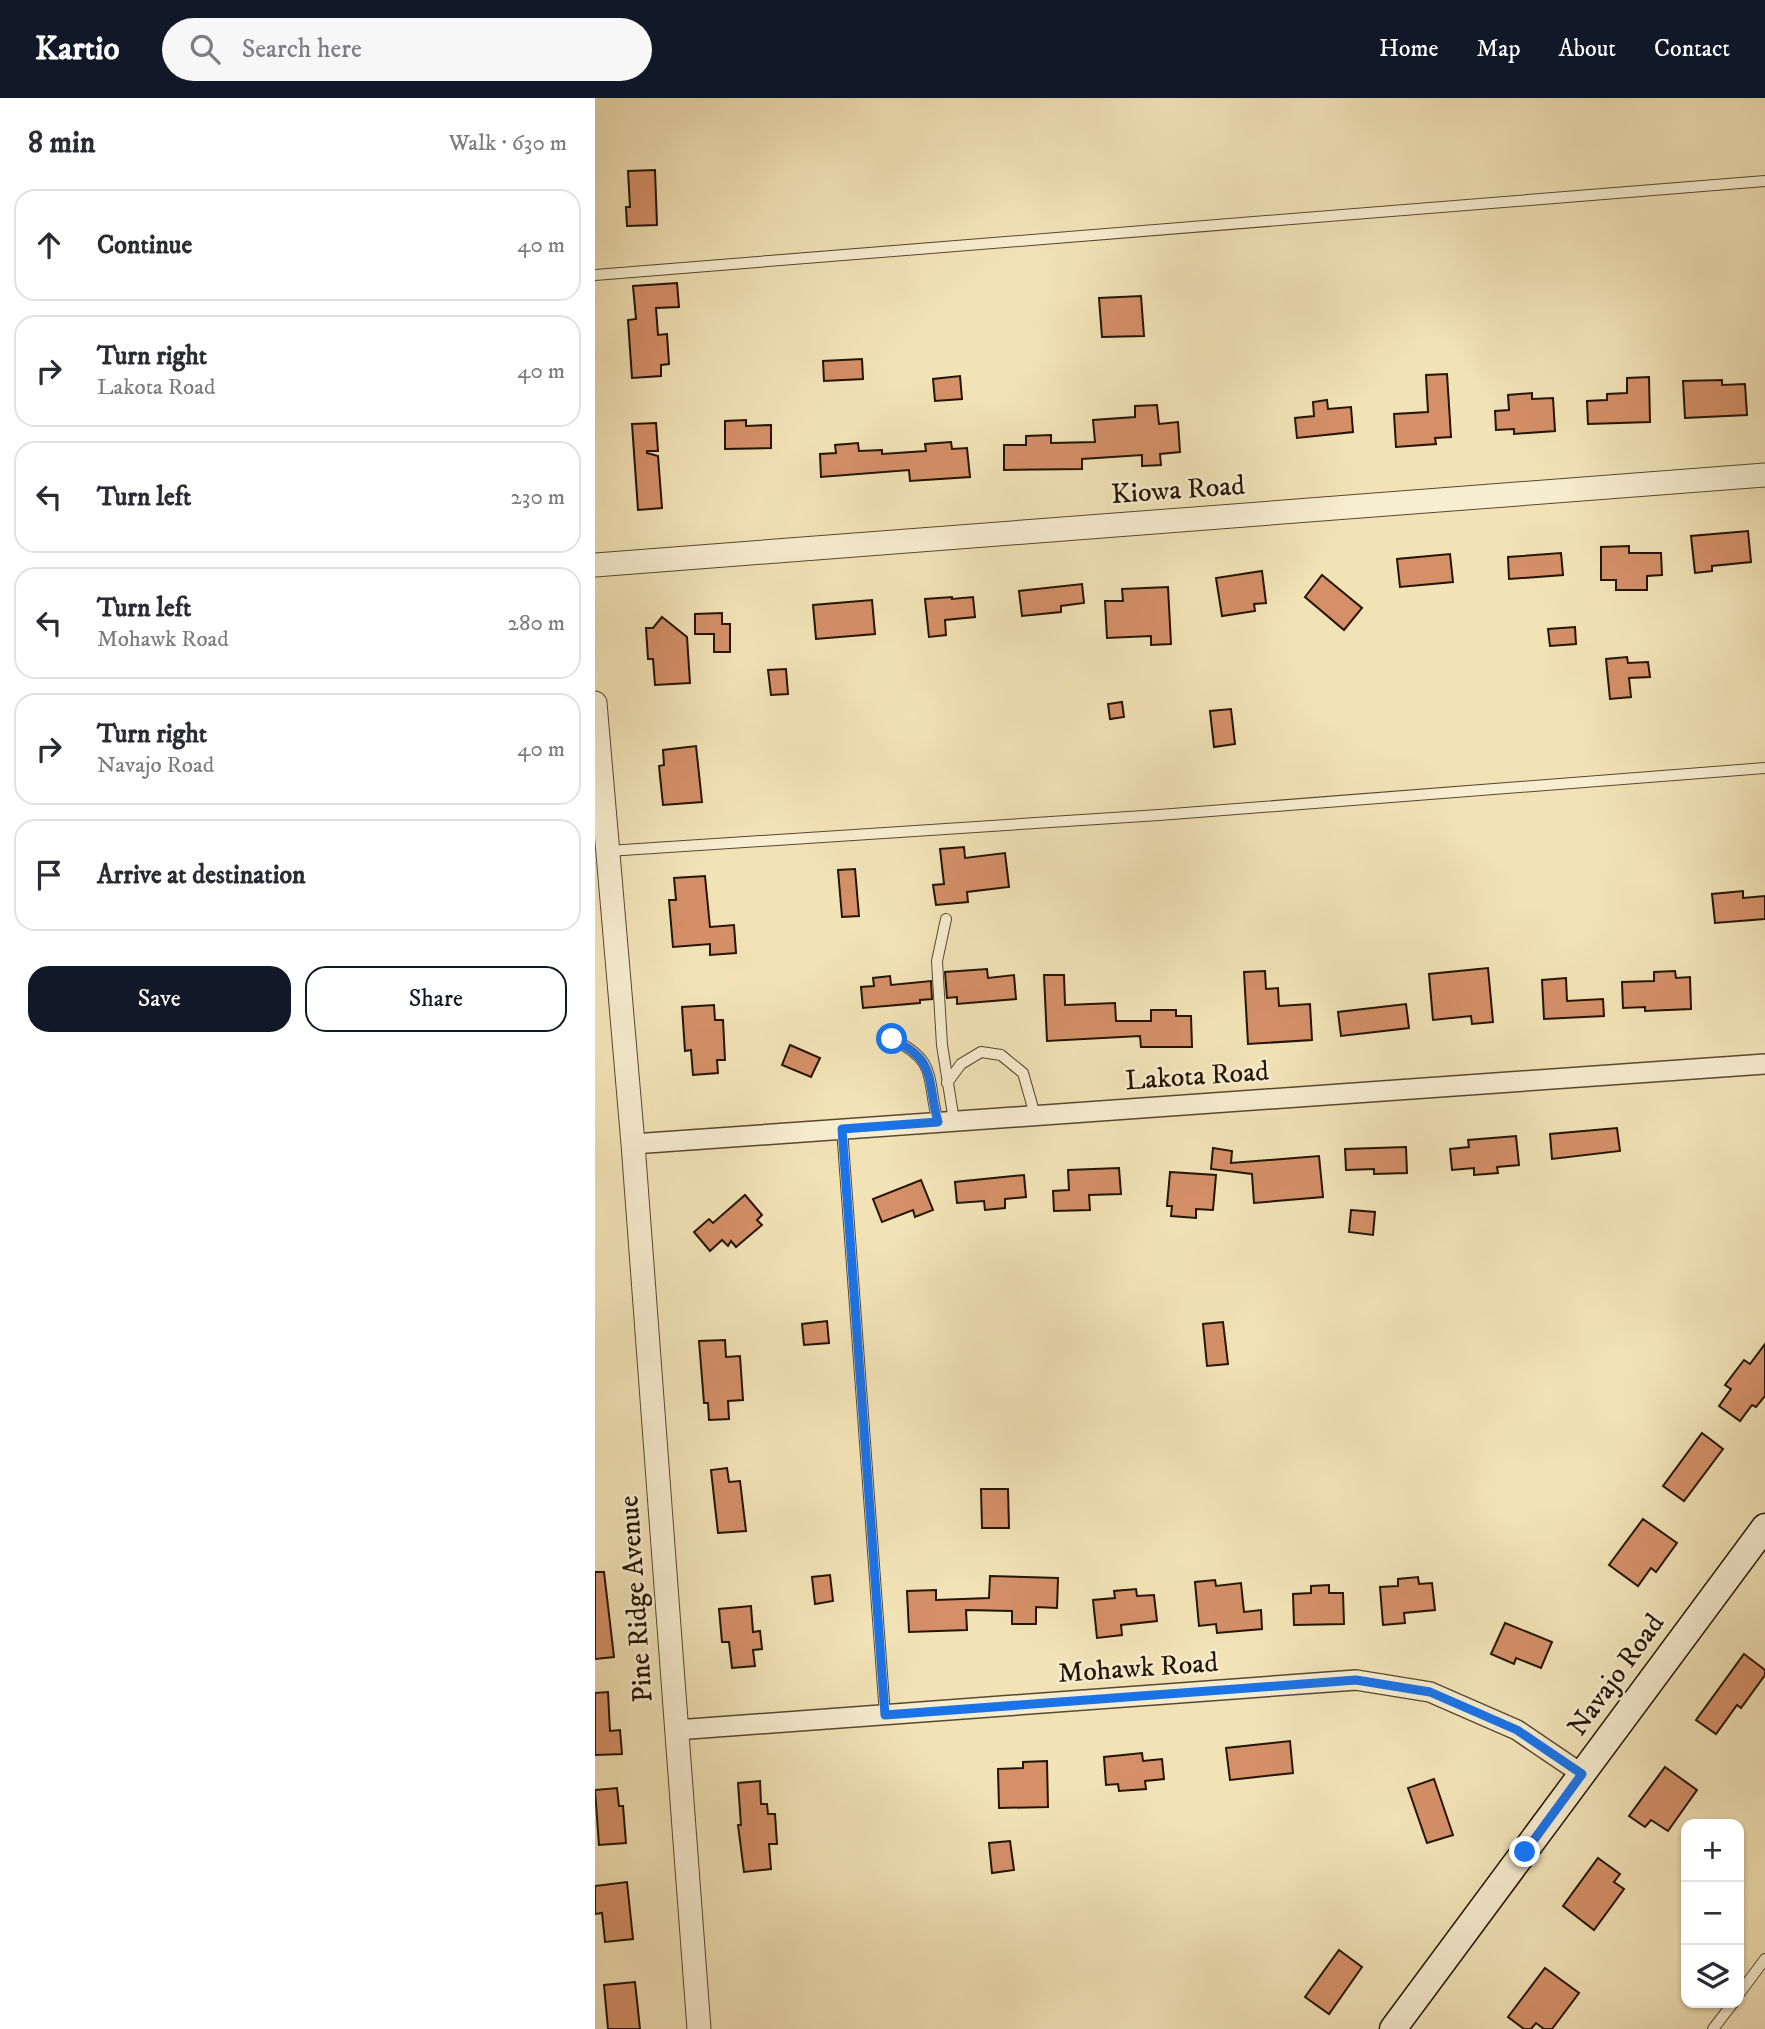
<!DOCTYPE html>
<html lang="en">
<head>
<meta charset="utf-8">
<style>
	body { margin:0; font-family:"IM FELL DW Pica",serif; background:#f7f7f7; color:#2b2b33 }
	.controls { position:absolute; right:21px; bottom:21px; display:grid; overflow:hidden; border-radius:14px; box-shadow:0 2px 5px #0004 }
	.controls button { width:63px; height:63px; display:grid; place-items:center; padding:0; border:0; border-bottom:2px solid #e1e1e2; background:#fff; color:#2b2b33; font:35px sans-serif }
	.stop { position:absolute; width:21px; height:21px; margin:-16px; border:5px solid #1a73e8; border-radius:50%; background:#fff }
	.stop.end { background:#1a73e8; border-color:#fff; box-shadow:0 2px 7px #0008 }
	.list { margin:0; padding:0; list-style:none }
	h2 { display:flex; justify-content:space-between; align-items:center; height:91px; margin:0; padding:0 28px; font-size:30px }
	h2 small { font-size:23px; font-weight:400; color:#7c7c81 }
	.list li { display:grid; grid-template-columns:46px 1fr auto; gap:21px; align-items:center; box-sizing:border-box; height:112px; margin:0 14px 14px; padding:0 14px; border:2px solid #e1e1e2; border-radius:21px }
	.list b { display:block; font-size:26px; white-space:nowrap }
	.list p { margin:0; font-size:23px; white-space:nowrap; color:#7c7c81 }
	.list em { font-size:23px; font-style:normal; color:#7c7c81 }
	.actions { display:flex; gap:14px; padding:21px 28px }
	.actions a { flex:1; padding:16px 0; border:2px solid #111827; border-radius:21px; text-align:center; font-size:24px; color:#111827 }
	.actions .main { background:#111827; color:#fff }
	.icon { flex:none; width:38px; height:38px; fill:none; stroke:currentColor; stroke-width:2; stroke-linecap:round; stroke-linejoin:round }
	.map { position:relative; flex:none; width:1170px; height:1931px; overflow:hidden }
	header { display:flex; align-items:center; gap:42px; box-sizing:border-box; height:98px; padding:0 35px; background:#111827; color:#fff }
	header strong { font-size:33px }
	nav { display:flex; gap:38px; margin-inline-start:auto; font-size:24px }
	.search { width:490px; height:63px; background:#f7f7f7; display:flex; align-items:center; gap:18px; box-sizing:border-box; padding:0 24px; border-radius:38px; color:#7c7c81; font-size:26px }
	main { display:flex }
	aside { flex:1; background:#fff }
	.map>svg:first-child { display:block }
	.building { fill:#d59068; stroke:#231403; stroke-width:2 }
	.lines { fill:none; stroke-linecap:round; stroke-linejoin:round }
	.service-casing { stroke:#574830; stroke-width:12 }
	.minor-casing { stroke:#574830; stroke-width:22 }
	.tertiary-casing { stroke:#574830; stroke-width:25 }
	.secondary-casing { stroke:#231403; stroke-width:29 }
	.service { stroke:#f7edd0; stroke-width:10 }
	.minor { stroke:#f7edd0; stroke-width:19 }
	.tertiary { stroke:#f7edd0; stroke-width:23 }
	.secondary { stroke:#f7edd0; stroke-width:26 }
	.route { stroke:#1a73e8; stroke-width:9 }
	.labels { text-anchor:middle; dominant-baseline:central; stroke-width:5; stroke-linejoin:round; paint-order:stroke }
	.street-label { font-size:28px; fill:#231403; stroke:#f7edd0 }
</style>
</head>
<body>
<header>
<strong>Kartio</strong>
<div class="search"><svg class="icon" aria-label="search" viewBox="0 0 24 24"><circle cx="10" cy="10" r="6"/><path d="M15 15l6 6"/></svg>Search here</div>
<nav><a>Home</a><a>Map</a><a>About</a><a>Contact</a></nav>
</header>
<main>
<aside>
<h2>8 min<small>Walk · 630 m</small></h2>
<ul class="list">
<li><svg class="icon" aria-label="ahead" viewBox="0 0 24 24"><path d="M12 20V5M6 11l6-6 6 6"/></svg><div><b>Continue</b></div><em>40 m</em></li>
<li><svg class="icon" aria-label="right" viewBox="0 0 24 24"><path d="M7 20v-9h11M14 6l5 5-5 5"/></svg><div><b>Turn right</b><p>Lakota Road</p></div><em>40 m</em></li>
<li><svg class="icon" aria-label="left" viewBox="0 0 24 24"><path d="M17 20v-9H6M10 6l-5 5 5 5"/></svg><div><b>Turn left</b></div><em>230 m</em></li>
<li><svg class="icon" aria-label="left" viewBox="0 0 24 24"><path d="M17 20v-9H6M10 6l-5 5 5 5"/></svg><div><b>Turn left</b><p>Mohawk Road</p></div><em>280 m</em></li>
<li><svg class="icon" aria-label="right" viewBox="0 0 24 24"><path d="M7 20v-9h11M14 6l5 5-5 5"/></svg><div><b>Turn right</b><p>Navajo Road</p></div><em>40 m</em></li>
<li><svg class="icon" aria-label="arrive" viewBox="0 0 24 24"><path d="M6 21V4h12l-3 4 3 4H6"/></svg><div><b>Arrive at destination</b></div></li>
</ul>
<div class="actions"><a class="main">Save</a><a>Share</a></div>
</aside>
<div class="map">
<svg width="1170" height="1931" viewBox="0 0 1170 1931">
	<rect width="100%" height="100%" fill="#f2e3b7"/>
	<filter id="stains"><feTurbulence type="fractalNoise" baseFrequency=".00286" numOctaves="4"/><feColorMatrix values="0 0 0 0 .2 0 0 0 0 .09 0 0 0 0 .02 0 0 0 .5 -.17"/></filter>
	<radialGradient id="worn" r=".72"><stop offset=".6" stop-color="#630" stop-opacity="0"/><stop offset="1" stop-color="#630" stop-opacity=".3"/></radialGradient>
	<g class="building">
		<path d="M 60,72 L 62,127 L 32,128 L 31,109 L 35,109 L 33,73 Z"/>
		<path d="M 82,185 L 84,209 L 61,210 L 63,237 L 72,236 L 74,266 L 66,267 L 66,278 L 37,280 L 33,222 L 41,221 L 38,188 Z"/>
		<path d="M 546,198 L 549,238 L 507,239 L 504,200 Z"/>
		<path d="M 267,261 L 268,281 L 229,283 L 228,263 Z"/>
		<path d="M 852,276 L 856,339 L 840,340 L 841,346 L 801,349 L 799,316 L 833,314 L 831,277 Z"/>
		<path d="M 365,278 L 367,301 L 340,303 L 338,281 Z"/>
		<path d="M 1054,279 L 1055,324 L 993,326 L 992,303 L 1012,302 L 1012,296 L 1032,295 L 1032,280 Z"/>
		<path d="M 1127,282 L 1127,287 L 1150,286 L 1152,317 L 1090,320 L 1088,283 Z"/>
		<path d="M 937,295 L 937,301 L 958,300 L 960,333 L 919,336 L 919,331 L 901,332 L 900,313 L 914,312 L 913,297 Z"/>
		<path d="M 732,302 L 733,311 L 756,309 L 758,334 L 702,340 L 700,320 L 719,318 L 718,304 Z"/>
		<path d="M 562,307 L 564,326 L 583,324 L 585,354 L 565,356 L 566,367 L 547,368 L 547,357 L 487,361 L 487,371 L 409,372 L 409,347 L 431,347 L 431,338 L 456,337 L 456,345 L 500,344 L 498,322 L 540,319 L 540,308 Z"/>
		<path d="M 151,322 L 151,328 L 176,327 L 176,350 L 130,351 L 130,323 Z"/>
		<path d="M 61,325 L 63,353 L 52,353 L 52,355 L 63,358 L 67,410 L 43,412 L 37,326 Z"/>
		<path d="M 356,344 L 357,351 L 372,350 L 375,379 L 315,383 L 314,372 L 226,379 L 225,356 L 241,355 L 240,347 L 263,345 L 264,353 L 287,352 L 287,356 L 331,353 L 330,346 Z"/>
		<path d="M 1153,433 L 1156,464 L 1117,468 L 1117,473 L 1100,475 L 1096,438 Z"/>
		<path d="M 1034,448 L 1034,455 L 1066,455 L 1067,477 L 1052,478 L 1052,492 L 1021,492 L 1021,482 L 1006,482 L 1006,449 Z"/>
		<path d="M 966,455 L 968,477 L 914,481 L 913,459 Z"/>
		<path d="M 855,456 L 858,484 L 805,489 L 802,461 Z"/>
		<path d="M 667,473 L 671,505 L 659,506 L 660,513 L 627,518 L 621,480 Z"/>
		<path d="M 727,477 L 767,510 L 749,532 L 710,499 Z"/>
		<path d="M 487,486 L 489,505 L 466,508 L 466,514 L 427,518 L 424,493 Z"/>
		<path d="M 573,489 L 576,546 L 556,547 L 556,538 L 512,540 L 510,503 L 528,503 L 527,491 Z"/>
		<path d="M 357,499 L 357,501 L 378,499 L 380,519 L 350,522 L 351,537 L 334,539 L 330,501 Z"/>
		<path d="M 277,502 L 280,536 L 221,541 L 218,507 Z"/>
		<path d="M 127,515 L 127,526 L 135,526 L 135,554 L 119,554 L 119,536 L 100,536 L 100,516 Z"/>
		<path d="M 67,519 L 92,539 L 95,585 L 60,587 L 58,561 L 53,561 L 51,530 L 58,530 Z"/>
		<path d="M 980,529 L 981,546 L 955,548 L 953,531 Z"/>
		<path d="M 1032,559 L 1033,565 L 1053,564 L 1055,579 L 1034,580 L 1036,599 L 1015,601 L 1011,561 Z"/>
		<path d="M 191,571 L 193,596 L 176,597 L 173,572 Z"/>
		<path d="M 527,604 L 529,619 L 515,621 L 513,606 Z"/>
		<path d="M 636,611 L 640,646 L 619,649 L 615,613 Z"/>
		<path d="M 101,648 L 107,704 L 68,707 L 64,668 L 69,667 L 68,652 Z"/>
		<path d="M 369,749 L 370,760 L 410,755 L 414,789 L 372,794 L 373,804 L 341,807 L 338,787 L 349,786 L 345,751 Z"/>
		<path d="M 260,771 L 264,818 L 247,819 L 243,772 Z"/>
		<path d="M 110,778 L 115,829 L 139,827 L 141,855 L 115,857 L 115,846 L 78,849 L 74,802 L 81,802 L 79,780 Z"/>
		<path d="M 1148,793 L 1148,800 L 1170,798 L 1170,821 L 1120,825 L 1117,796 Z"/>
		<path d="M 893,870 L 898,924 L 877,926 L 876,918 L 838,922 L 834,876 Z"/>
		<path d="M 392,871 L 393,880 L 419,877 L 421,901 L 362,906 L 362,899 L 352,900 L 350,874 Z"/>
		<path d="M 670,873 L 671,891 L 683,890 L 684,908 L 715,906 L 717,942 L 653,946 L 649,874 Z"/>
		<path d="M 1080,873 L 1081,880 L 1095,879 L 1096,911 L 1050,913 L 1050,909 L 1028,910 L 1027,884 L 1059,883 L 1059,874 Z"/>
		<path d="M 449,877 L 469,877 L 470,907 L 520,905 L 521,923 L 556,923 L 556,912 L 581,912 L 581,918 L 596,918 L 597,949 L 546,949 L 545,938 L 452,943 Z"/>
		<path d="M 295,878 L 296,887 L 336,883 L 337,901 L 325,902 L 325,905 L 268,910 L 266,889 L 279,888 L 278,880 Z"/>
		<path d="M 971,880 L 972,903 L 1008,901 L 1009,918 L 949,921 L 947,882 Z"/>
		<path d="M 811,906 L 814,930 L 746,938 L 743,914 Z"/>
		<path d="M 119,907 L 120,922 L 128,922 L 130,962 L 122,962 L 123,975 L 98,977 L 96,952 L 90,953 L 87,909 Z"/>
		<path d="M 195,947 L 225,960 L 216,979 L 187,967 Z"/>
		<path d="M 1022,1030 L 1025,1053 L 957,1061 L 955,1036 Z"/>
		<path d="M 921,1038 L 924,1067 L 902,1069 L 903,1075 L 879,1077 L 879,1070 L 857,1072 L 855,1051 L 874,1049 L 873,1042 Z"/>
		<path d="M 811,1049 L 812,1075 L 779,1076 L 779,1071 L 751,1072 L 750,1051 Z"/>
		<path d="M 618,1050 L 637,1053 L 636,1065 L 724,1058 L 728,1099 L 659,1105 L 657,1076 L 616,1071 Z"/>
		<path d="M 524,1070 L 526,1096 L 494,1097 L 495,1112 L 459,1113 L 458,1093 L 474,1092 L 473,1072 Z"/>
		<path d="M 575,1074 L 621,1077 L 618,1112 L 601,1111 L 601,1120 L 576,1118 L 577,1108 L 572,1108 Z"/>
		<path d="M 429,1077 L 431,1099 L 410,1101 L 410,1110 L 390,1112 L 389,1103 L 362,1105 L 360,1084 Z"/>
		<path d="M 326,1082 L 338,1112 L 320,1119 L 318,1112 L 287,1124 L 278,1101 Z"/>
		<path d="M 150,1097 L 167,1117 L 162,1122 L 167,1127 L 141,1149 L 136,1143 L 133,1148 L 127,1142 L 115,1153 L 99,1134 L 114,1121 L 118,1125 Z"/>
		<path d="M 756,1112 L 780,1114 L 778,1137 L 754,1134 Z"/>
		<path d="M 232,1223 L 234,1245 L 209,1247 L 207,1226 Z"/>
		<path d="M 628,1224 L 633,1266 L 612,1268 L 608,1226 Z"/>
		<path d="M 130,1242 L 131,1259 L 145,1258 L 148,1302 L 133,1303 L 134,1321 L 114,1322 L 113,1305 L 109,1305 L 104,1243 Z"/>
		<path d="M 1170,1246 L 1170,1298 L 1161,1309 L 1157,1307 L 1145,1323 L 1124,1308 L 1136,1291 L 1130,1287 L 1149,1262 L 1155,1266 Z"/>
		<path d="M 1107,1335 L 1128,1351 L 1089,1403 L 1068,1388 Z"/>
		<path d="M 132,1370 L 134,1384 L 145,1383 L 151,1433 L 123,1435 L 116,1372 Z"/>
		<path d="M 386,1391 L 413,1391 L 414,1430 L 387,1430 Z"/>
		<path d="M 1048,1421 L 1082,1445 L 1061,1474 L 1056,1470 L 1043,1488 L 1014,1467 Z"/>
		<path d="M 0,1474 L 9,1474 L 19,1559 L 0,1561 Z"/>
		<path d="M 235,1477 L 238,1503 L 220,1506 L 217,1479 Z"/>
		<path d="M 395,1478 L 463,1480 L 462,1510 L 441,1509 L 441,1526 L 417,1526 L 417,1513 L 371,1512 L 372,1532 L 314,1534 L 312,1493 L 341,1492 L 341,1502 L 394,1500 Z"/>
		<path d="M 823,1479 L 824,1486 L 837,1485 L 840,1512 L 809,1515 L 810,1525 L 788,1527 L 785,1489 L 803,1488 L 803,1481 Z"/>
		<path d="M 620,1482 L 621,1488 L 646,1485 L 649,1514 L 666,1512 L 667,1531 L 622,1535 L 621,1526 L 604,1528 L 600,1484 Z"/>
		<path d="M 734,1487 L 734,1495 L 748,1495 L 749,1526 L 699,1527 L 698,1496 L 716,1495 L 716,1488 Z"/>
		<path d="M 541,1491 L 542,1498 L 559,1497 L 562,1523 L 526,1527 L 527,1537 L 502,1540 L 498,1502 L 520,1500 L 519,1493 Z"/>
		<path d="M 156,1508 L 158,1534 L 165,1533 L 167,1551 L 158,1552 L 160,1568 L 137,1570 L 134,1544 L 127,1544 L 124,1511 Z"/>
		<path d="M 910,1525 L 957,1544 L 946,1570 L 921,1560 L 919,1566 L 896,1556 Z"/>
		<path d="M 1149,1556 L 1170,1572 L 1170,1577 L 1146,1610 L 1142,1607 L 1121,1636 L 1101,1622 Z"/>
		<path d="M 13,1594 L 15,1633 L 25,1632 L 27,1656 L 0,1657 L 0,1595 Z"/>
		<path d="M 695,1643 L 698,1675 L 635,1682 L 631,1650 Z"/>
		<path d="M 547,1655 L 548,1663 L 567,1661 L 569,1681 L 550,1683 L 551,1691 L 524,1693 L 523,1686 L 511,1687 L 509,1659 Z"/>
		<path d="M 452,1663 L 453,1709 L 404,1710 L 403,1671 L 428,1670 L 428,1664 Z"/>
		<path d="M 1070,1669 L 1102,1692 L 1073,1733 L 1056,1722 L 1050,1729 L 1034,1718 Z"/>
		<path d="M 839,1681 L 858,1737 L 832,1745 L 813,1690 Z"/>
		<path d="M 165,1683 L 166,1706 L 172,1706 L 173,1716 L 180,1716 L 182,1746 L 174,1746 L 176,1771 L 149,1774 L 143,1727 L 146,1727 L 143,1685 Z"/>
		<path d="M 22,1690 L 24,1708 L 28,1708 L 31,1745 L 4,1747 L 0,1692 Z"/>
		<path d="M 415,1743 L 419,1772 L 397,1775 L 394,1745 Z"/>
		<path d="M 1003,1760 L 1025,1776 L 1019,1784 L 1029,1791 L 999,1832 L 968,1808 Z"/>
		<path d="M 32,1784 L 38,1841 L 10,1844 L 7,1815 L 0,1816 L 0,1788 Z"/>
		<path d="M 744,1852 L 767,1869 L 734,1916 L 710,1899 Z"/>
		<path d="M 950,1870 L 984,1895 L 957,1931 L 949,1931 L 941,1925 L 936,1931 L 929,1931 L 913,1919 Z"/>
		<path d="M 40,1884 L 45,1931 L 13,1931 L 9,1887 Z"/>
	</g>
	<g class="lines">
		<defs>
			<g id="service">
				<path d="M 0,177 L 1170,83"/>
				<path d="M 13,753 L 564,717 L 1170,670"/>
				<path d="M 351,821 L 342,863 L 347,947 L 359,1023"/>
				<path d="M 297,941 C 344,963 331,981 343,1024"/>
				<path d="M 352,985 L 366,966 L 386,954 L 406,957 L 428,975 L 440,1017"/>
				<path d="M 247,1031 L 290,1617"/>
				<path d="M 1144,1896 L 1170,1861"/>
				<path d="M 1118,1931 L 1138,1905"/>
			</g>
			<g id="minor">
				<path d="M 38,1046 L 1170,966"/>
				<path d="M 81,1632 L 761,1582 L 835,1594 L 922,1632 L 987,1676"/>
			</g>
			<g id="tertiary">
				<path d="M 0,467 L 1170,377"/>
				<path d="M 0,605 L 38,1046 L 104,1931"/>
			</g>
			<path id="secondary" d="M 798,1931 L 1170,1429"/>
		</defs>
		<use href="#service" class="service-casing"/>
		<use href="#minor" class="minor-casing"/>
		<use href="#tertiary" class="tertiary-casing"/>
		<use href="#secondary" class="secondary-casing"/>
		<use href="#service" class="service"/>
		<use href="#minor" class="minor"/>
		<use href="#tertiary" class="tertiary"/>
		<use href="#secondary" class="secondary"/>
	</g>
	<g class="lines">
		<path class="route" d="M 297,941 C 343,963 331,981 343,1024 L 247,1031 L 290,1617 L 761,1582 L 835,1594 L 922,1632 L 987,1676 L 930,1754"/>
	</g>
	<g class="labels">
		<g class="street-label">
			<text transform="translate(583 392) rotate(-4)">Kiowa Road</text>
			<text transform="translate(602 978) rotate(-4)">Lakota Road</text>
			<text transform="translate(41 1501) rotate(-94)">Pine Ridge Avenue</text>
			<text transform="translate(543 1570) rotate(-4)">Mohawk Road</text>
			<text transform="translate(1021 1577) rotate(-54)">Navajo Road</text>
		</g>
	</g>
	<rect width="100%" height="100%" filter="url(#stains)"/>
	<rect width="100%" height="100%" fill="url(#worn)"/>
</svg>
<div class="controls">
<button>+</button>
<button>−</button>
<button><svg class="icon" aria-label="layers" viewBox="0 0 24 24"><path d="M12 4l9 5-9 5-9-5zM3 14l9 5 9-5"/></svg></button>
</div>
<div class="stop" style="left:297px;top:941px"></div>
<div class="stop end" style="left:930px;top:1754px"></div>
</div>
</main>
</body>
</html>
